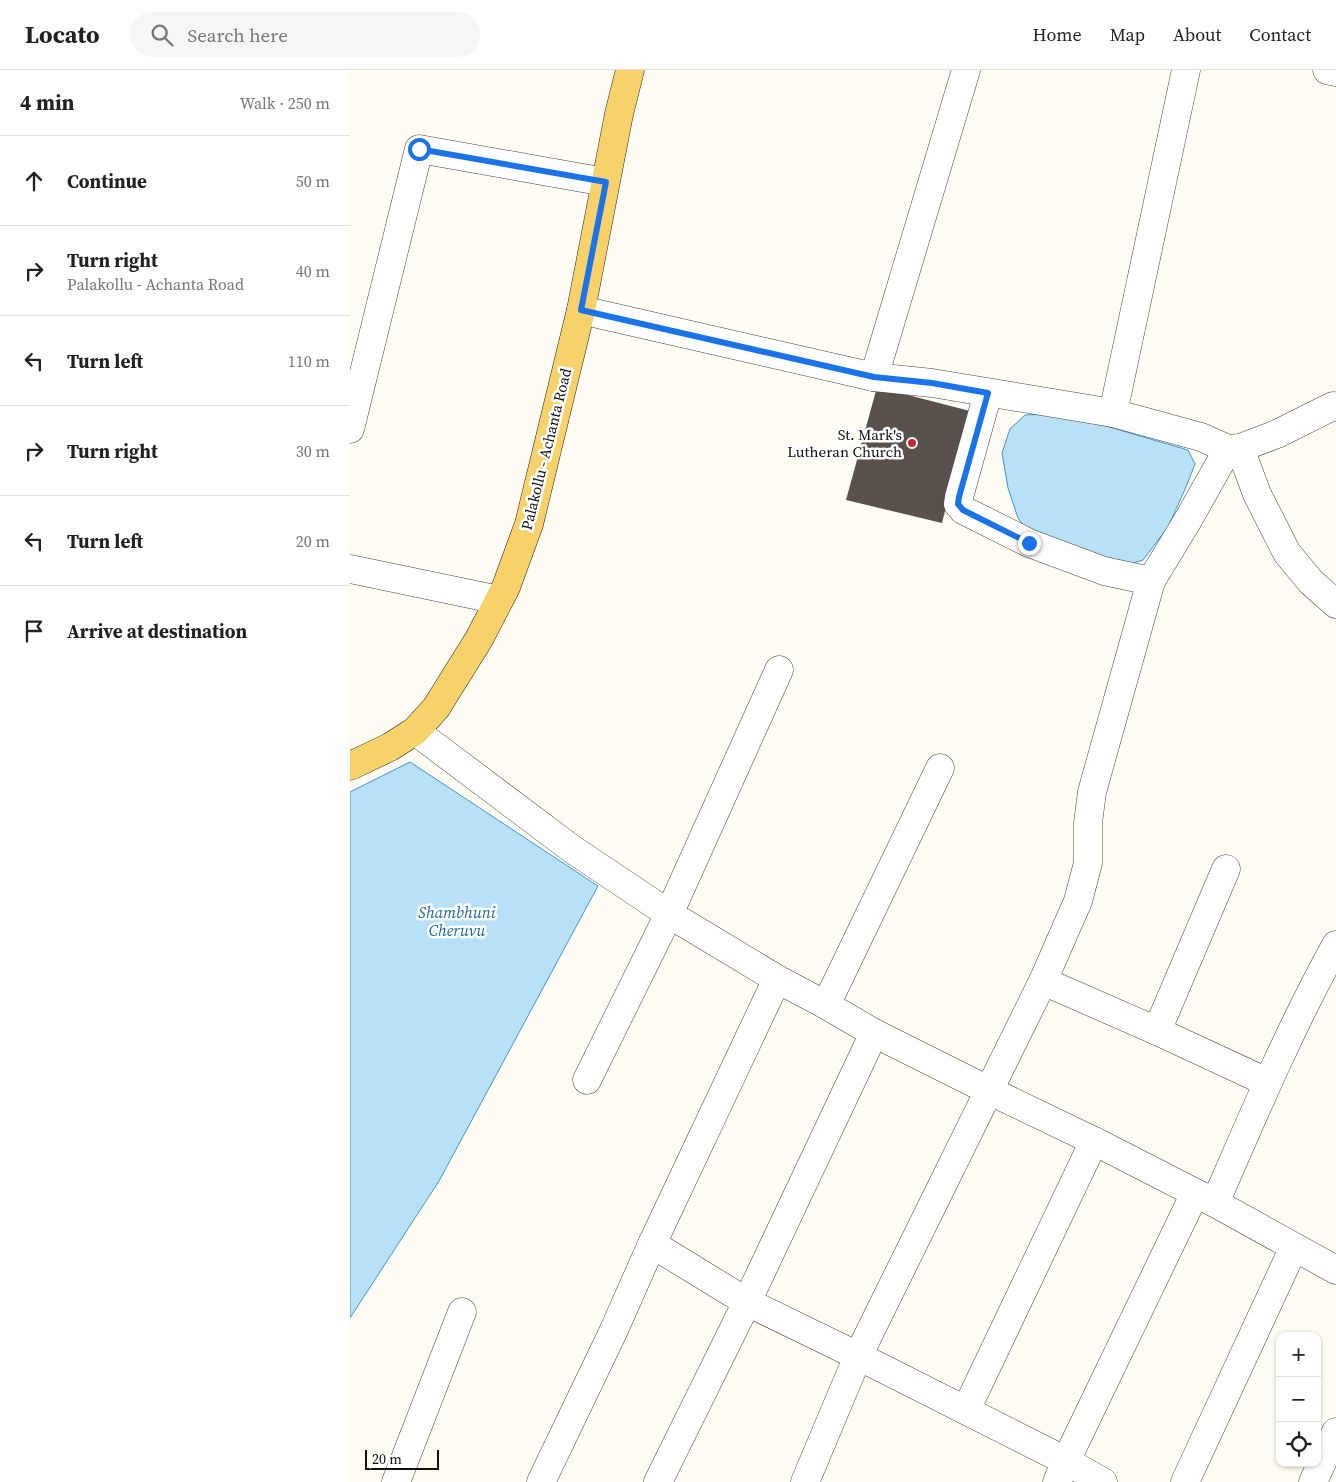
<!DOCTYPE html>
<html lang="en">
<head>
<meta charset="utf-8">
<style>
	body { margin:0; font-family:"Source Serif 4",serif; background:#f6f6f6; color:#222 }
	.controls { position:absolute; right:15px; bottom:15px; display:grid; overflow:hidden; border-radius:10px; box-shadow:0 1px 4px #0004 }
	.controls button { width:45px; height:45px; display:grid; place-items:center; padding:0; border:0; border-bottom:1px solid #e0e0e0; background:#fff; color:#222; font:25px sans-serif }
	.scale { position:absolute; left:15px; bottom:12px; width:74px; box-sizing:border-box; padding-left:5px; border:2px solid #101010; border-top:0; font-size:14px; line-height:18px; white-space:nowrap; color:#101010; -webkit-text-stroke:4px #fff; paint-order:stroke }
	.stop { position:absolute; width:15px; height:15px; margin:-11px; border:4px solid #1a73e8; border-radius:50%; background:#fff }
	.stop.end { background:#1a73e8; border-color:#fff; box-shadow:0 1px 5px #0008 }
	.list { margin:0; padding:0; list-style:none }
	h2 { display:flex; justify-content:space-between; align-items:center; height:65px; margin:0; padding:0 20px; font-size:21px }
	h2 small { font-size:16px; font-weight:400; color:#767676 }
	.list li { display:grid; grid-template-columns:32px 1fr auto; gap:15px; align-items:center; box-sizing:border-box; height:90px; padding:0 20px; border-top:1px solid #e0e0e0 }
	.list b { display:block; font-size:19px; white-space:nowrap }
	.list p { margin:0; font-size:16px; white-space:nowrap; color:#767676 }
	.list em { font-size:16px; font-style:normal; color:#767676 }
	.icon { flex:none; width:28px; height:28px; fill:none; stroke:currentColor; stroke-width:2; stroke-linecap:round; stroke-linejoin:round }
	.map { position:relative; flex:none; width:986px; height:1412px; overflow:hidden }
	header { display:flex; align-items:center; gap:30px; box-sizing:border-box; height:70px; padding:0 25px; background:#fff; border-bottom:1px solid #e0e0e0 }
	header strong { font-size:24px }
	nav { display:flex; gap:28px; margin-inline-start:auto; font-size:18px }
	.search { width:350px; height:45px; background:#f6f6f6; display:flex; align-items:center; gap:12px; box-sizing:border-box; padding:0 18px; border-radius:28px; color:#767676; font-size:19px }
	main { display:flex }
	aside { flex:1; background:#fff }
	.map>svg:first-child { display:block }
	.water { fill:#b8e0f6; stroke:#3f97cc }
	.building { fill:#58514c }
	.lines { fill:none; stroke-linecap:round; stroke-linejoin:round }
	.minor-casing { stroke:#434343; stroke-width:29 }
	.major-casing { stroke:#212121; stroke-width:29 }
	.minor { stroke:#fff; stroke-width:28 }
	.major { stroke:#f7d26b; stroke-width:28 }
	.route { stroke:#1a73e8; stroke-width:6 }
	.poi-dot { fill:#c02832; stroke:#fff; stroke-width:2 }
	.labels { text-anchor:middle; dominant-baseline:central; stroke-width:5; stroke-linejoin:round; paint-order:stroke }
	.poi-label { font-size:15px; fill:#101010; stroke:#fff; text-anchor:end }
	.street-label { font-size:15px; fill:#101010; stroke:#fff }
	.water-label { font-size:16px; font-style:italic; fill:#1969a2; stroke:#fff }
</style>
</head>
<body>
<header>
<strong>Locato</strong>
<div class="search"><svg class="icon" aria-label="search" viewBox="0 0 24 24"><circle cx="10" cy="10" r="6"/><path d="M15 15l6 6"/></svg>Search here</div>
<nav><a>Home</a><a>Map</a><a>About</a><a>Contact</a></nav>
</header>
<main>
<aside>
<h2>4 min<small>Walk · 250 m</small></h2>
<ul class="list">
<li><svg class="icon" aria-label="ahead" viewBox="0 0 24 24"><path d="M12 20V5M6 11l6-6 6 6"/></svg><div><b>Continue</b></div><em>50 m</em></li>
<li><svg class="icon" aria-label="right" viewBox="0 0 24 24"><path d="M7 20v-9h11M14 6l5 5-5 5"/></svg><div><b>Turn right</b><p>Palakollu - Achanta Road</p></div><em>40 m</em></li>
<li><svg class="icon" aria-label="left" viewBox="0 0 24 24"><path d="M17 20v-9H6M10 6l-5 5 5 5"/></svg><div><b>Turn left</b></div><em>110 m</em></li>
<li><svg class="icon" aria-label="right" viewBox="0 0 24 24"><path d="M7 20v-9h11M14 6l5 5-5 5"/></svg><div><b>Turn right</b></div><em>30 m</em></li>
<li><svg class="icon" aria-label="left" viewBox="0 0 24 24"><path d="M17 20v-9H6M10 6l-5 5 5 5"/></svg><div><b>Turn left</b></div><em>20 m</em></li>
<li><svg class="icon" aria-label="arrive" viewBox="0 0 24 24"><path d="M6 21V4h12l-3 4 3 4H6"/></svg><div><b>Arrive at destination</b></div></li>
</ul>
</aside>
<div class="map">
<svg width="986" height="1412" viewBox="0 0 986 1412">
	<rect width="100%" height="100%" fill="#fffcf3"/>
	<g class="water">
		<path d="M 700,344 L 756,356 L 838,380 L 845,394 L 836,417 L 818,457 L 793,490 L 773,496 L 684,470 L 668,448 L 658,418 L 652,383 L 660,359 L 675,345 Z"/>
		<path d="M 60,692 L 248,816 L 89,1111 L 0,1248 L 0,722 Z"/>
	</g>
	<path class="building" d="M 527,317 L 620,341 L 592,453 L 496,430 Z"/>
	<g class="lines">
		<defs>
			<g id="minor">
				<path d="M 977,0 L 986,2"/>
				<path d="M 231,240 L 524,307 L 582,313 L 763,343 L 851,367 L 878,379 L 890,378 L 927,364 L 983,336 L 986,337"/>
				<path d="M 524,307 L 616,0"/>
				<path d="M 638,323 L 609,427 L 608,434 L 613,440 L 679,473 L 754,501 L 801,511"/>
				<path d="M 763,343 L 836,0"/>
				<path d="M 0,359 L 69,79 L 255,112"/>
				<path d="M 890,378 L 907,424 L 937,483 L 961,512 L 986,534"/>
				<path d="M 0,499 L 149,530"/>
				<path d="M 65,661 L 222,779 L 319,844 L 427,909 L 476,935 L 524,963 L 638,1020 L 744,1071 L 865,1133 L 986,1200"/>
				<path d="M 693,911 L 807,961 L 917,1012"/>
				<path d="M 476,935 L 590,698"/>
				<path d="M 807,961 L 876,799"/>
				<path d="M 237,1010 L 319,844 L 429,600"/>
				<path d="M 865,1133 C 903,1046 940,958 986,875"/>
				<path d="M 302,1174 L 397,1232 L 508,1286 L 716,1391 L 753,1412"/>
				<path d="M 616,1340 L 744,1071"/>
				<path d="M 46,1412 L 112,1242"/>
				<path d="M 191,1412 L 263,1262 L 302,1174 L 427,909"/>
				<path d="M 308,1412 L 397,1232 L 524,963"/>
				<path d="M 455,1412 L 508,1286 L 693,911 L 728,831 L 738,793 L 738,753 L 742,722 L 801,511 L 838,450 L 878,379"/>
				<path d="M 707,1412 L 716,1391 L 845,1123"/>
				<path d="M 835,1412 L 944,1177"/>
				<path d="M 963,1412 L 986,1362"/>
			</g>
			<path id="major" d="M 0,696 L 40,677 L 65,661 L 86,638 L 129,569 L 156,517 L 179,454 L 231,240 L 269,44 L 280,0"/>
		</defs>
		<use href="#minor" class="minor-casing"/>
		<use href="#major" class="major-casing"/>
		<use href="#minor" class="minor"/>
		<use href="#major" class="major"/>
	</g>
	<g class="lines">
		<path class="route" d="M 69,79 L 256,112 L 231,240 L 524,307 L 582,313 L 638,323 L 609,427 L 608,434 L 613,440 L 679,473"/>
	</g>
	<circle class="poi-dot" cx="562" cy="373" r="5"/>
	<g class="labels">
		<g class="poi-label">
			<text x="552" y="364">St. Mark's<tspan x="552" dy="17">Lutheran Church</tspan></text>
		</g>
		<g class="street-label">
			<text transform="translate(196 379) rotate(-76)">Palakollu - Achanta Road</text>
		</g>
		<g class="water-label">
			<text x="107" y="842">Shambhuni<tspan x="107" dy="18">Cheruvu</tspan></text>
		</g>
	</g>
</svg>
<div class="controls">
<button>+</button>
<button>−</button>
<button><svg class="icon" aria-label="locate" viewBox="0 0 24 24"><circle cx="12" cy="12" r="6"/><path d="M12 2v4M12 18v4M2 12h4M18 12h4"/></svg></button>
</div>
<div class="scale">20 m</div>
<div class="stop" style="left:69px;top:79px"></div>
<div class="stop end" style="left:679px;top:473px"></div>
</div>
</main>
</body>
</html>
